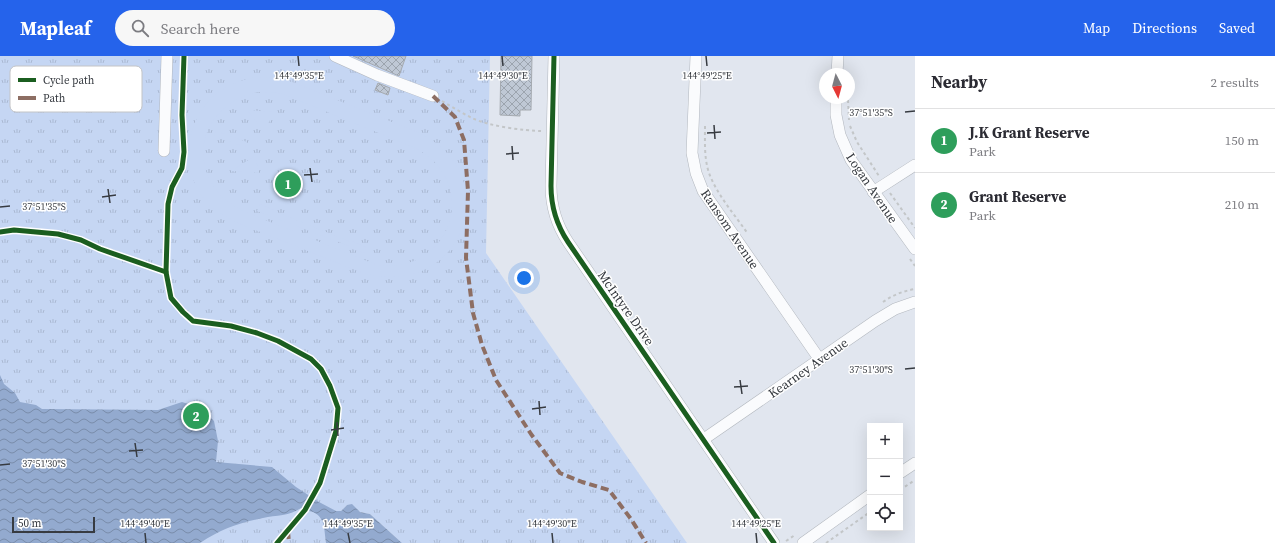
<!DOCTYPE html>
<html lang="en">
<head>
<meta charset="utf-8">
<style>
	body { margin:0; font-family:"Source Serif 4",serif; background:#f7f7f7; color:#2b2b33 }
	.controls { position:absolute; right:12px; bottom:12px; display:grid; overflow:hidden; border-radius:0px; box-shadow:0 4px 16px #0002 }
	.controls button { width:36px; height:36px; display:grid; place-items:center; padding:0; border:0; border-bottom:1px solid #e1e1e2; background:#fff; color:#2b2b33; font:20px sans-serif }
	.compass { position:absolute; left:819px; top:12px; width:36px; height:36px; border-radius:50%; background:#fff; box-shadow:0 4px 16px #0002; rotate:174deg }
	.scale { position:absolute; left:12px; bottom:10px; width:83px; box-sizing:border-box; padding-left:4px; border:2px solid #373b41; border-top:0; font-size:11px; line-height:14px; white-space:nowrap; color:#373b41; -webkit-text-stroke:3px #fff; paint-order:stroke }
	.you { position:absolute; left:524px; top:222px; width:14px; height:14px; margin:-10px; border:3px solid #fff; border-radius:50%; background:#1a73e8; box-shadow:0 0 0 6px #1a73e833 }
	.badge { display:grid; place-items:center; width:26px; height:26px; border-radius:50%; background:#2563eb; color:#fff; font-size:13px; font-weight:700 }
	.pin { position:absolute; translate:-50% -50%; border:2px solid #fff; box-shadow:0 1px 4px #0006 }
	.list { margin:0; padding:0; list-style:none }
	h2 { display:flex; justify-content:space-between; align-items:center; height:52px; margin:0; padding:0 16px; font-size:17px }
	h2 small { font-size:13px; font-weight:400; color:#7c7c81 }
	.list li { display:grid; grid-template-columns:26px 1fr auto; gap:12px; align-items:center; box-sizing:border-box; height:64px; padding:0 16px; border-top:1px solid #e1e1e2 }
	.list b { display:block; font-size:15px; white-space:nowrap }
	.list p { margin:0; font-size:13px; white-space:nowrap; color:#7c7c81 }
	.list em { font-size:13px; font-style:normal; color:#7c7c81 }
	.icon { flex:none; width:22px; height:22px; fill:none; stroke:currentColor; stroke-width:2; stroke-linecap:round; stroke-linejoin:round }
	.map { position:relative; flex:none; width:915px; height:487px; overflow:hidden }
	header { display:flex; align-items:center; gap:24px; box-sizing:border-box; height:56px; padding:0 20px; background:#2563eb; color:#fff }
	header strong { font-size:19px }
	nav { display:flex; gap:22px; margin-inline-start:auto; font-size:14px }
	.search { width:280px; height:36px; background:#f7f7f7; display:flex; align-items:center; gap:10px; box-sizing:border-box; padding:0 14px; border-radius:22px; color:#7c7c81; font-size:15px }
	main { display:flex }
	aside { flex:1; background:#fff }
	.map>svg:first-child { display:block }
	.grass { fill:url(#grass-tufts) }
	.garden { fill:#c5d6f3; fill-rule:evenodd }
	.water { fill:url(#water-waves) }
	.building { fill:url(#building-cross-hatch); stroke:#a5aab0 }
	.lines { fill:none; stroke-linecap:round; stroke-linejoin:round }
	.minor-casing { stroke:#b2b7be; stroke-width:12 }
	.path { stroke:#c3c6c8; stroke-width:2; stroke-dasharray:3 3; stroke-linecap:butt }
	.minor { stroke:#fafbfd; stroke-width:11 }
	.quiet { stroke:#8d6e63; stroke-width:4; stroke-dasharray:8 4; stroke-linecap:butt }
	.cycleway-casing { stroke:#fff; stroke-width:8 }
	.cycleway { stroke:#1b5e20; stroke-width:5 }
	.ticks { fill:none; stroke:#373b41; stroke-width:1.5 }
	.labels { text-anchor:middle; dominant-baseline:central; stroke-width:3; stroke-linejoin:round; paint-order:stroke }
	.street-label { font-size:13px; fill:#373b41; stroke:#fff }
	.key { fill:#fff; stroke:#c3c4c6; stroke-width:1 }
	.key-label { font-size:11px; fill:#373b41 }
	.ticks-label { font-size:10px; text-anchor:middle; fill:#373b41; stroke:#fff; stroke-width:3; stroke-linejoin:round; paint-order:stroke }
</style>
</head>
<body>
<header>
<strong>Mapleaf</strong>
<div class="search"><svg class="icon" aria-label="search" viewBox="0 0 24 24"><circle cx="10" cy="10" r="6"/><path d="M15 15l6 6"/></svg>Search here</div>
<nav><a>Map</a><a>Directions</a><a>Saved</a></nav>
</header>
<main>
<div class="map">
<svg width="915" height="487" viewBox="0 0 915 487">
	<defs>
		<pattern id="grass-tufts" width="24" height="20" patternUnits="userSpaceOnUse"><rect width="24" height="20" fill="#c5d6f3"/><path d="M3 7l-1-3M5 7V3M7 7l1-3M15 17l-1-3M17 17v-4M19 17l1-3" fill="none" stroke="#aab9d2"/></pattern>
		<pattern id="water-waves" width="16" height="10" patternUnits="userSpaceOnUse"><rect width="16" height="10" fill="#93aacf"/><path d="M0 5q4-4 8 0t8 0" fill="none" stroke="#798caa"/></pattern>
		<pattern id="building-cross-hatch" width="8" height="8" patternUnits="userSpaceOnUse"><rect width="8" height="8" fill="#bfc8d5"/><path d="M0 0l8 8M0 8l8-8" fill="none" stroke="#9ca4ae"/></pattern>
	</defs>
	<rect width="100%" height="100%" fill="#e1e6ef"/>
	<path class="grass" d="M 0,0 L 490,0 L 486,197 L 687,487 L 402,487 L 370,458 L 360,456 L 347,449 L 341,455 L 336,455 L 325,479 L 326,487 L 0,487 Z"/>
	<g class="garden">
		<path d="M 253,21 C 267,21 279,22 292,26 L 417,76 C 510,119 462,245 363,217 L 238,167 C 227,161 214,155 205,144 C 179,113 185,63 217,37 C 228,29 240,25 253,21 ZM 258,36 L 278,37 L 288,40 L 413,91 C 482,124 453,219 377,209 L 243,155 C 183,125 193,50 258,36 Z"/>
		<path d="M 247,52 L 249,54 L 274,56 L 264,76 L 248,55 L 246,55 L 246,53 Z"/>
		<path d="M 216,75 L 247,86 L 245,91 L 214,80 Z"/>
		<path d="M 255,100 L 259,117 L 231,115 L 231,113 L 234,113 Z"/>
		<path d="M 260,148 L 274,154 L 274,155 L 351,186 L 352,185 L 366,191 L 364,197 L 349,192 L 349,190 L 257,155 Z"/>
	</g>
	<path class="water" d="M 0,319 L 4,328 L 15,337 L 20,346 L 36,349 L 42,353 L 158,354 L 182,346 L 201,352 L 214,365 L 218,385 L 216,406 L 272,411 L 296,431 L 319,446 L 336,455 L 341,455 L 347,449 L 352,448 L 360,456 L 370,458 L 402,487 L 326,487 C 324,475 326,462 313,456 C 309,455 305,454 301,452 C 290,460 276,459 263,462 C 238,467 221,473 200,487 L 0,487 Z"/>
	<g class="building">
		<path d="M 353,0 L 406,0 L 399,20 Z"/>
		<path d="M 501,0 L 532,0 L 531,54 L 520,54 L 520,60 L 500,59 Z"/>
		<path d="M 378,27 L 390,32 L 388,39 L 375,34 Z"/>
	</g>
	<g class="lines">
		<defs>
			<g id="minor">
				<path d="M 335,0 L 377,19 L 433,40"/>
				<path d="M 554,0 L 551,130 C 551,151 556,168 568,186 L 774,487"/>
				<path d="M 696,0 L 692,97 L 696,117 L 703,135 L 820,304"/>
				<path d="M 837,18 L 838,0"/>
				<path d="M 836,42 L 836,59 L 840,79 L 851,104 L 915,193"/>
				<path d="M 164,95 L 167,0"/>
				<path d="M 873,136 L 915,109"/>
				<path d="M 704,383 L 875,265 L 895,253 L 915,246"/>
				<path d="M 900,417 L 915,407"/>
				<path d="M 803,487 L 870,439"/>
			</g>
		</defs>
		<use href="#minor" class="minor-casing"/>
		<g class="path">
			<path d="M 848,44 L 849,64"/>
			<path d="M 442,45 C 452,51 462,57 472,62 C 488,70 525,75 542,75"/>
			<path d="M 705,70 C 705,86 704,102 709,117 C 717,139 735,159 748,178"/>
			<path d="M 850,70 L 857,86 L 879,120"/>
			<path d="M 890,137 L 915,172"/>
			<path d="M 910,203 L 915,210"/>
			<path d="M 883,246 C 893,239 903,235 915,233"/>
			<path d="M 900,434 L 915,424"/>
			<path d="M 786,485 L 795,479"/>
			<path d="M 826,487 L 870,456"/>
		</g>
		<use href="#minor" class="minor"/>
		<g class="quiet">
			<path d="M 433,40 L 455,61 L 464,84 L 468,135 L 466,202 L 473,257 L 482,289 L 496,324 L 531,378 L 560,417 L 582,426 L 609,434 L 631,463 L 646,487"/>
			<path d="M 288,475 L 289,487"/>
		</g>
		<defs>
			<g id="cycleway">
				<path d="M 184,0 L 182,59 L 184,96 L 182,112 L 172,131 L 168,148 L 166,216 L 171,242 L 183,256 L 193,265 L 231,270 L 257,277 L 278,285 L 311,303 L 321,313 L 330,330 L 338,352 L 336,375 L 320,427 L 305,454 L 277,487"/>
				<path d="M 554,0 L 551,130 C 551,151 556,168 568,186 L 774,487"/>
				<path d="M 0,176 L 14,174 L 58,178 L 81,184 L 100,193 L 166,216"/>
			</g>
		</defs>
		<use href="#cycleway" class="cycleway-casing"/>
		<use href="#cycleway" class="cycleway"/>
	</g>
	<path class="ticks" d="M 298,0 L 299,10M 502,0 L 503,10M 706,0 L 707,10M 905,56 L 915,55M 714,69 L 715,83M 707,77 L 721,76M 512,90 L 513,104M 506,98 L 519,97M 310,112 L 312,126M 304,119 L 318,118M 108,133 L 110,147M 102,141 L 116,139M 0,151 L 10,150M 905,313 L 915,312M 740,324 L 742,338M 734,331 L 748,330M 539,345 L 540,359M 532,353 L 546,351M 337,366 L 338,380M 331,374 L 344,372M 135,387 L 137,401M 129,395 L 143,394M 0,409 L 10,408M 145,477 L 146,487M 348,477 L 350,487M 552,477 L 553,487M 756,477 L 757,487"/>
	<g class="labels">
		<g class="street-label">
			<text transform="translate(872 132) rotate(56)">Logan Avenue</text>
			<text transform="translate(730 173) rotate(56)">Ransom Avenue</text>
			<text transform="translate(626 252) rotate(55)">McIntyre Drive</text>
			<text transform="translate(808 312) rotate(-35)">Kearney Avenue</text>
		</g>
	</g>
	<rect x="10" y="10" width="132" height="46" rx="6" class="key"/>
	<rect x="18" y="22" width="18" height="4" fill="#1b5e20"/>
	<rect x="18" y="40" width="18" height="4" fill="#8d6e63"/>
	<g class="key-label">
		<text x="43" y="28">Cycle path</text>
		<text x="43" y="46">Path</text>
	</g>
	<g class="ticks-label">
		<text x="299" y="23">144°49'35"E</text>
		<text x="503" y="23">144°49'30"E</text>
		<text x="707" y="23">144°49'25"E</text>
		<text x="871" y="60">37°51'35"S</text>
		<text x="44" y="154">37°51'35"S</text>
		<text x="871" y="317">37°51'30"S</text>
		<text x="44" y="411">37°51'30"S</text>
		<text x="145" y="471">144°49'40"E</text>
		<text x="348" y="471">144°49'35"E</text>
		<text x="552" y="471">144°49'30"E</text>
		<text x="756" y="471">144°49'25"E</text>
	</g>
</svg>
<div class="controls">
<button>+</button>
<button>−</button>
<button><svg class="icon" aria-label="locate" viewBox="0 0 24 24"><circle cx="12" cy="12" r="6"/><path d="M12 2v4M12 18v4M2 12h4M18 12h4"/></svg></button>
</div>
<svg class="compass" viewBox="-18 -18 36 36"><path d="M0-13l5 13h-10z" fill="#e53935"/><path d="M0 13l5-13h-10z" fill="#7c7c81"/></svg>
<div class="scale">50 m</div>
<div class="you"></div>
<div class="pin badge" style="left:288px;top:128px;background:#2e9e5b">1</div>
<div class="pin badge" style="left:196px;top:360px;background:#2e9e5b">2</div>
</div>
<aside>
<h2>Nearby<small>2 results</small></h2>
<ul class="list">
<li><span class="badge" style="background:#2e9e5b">1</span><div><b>J.K Grant Reserve</b><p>Park</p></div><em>150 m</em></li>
<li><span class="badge" style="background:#2e9e5b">2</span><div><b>Grant Reserve</b><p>Park</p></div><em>210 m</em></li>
</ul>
</aside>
</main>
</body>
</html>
